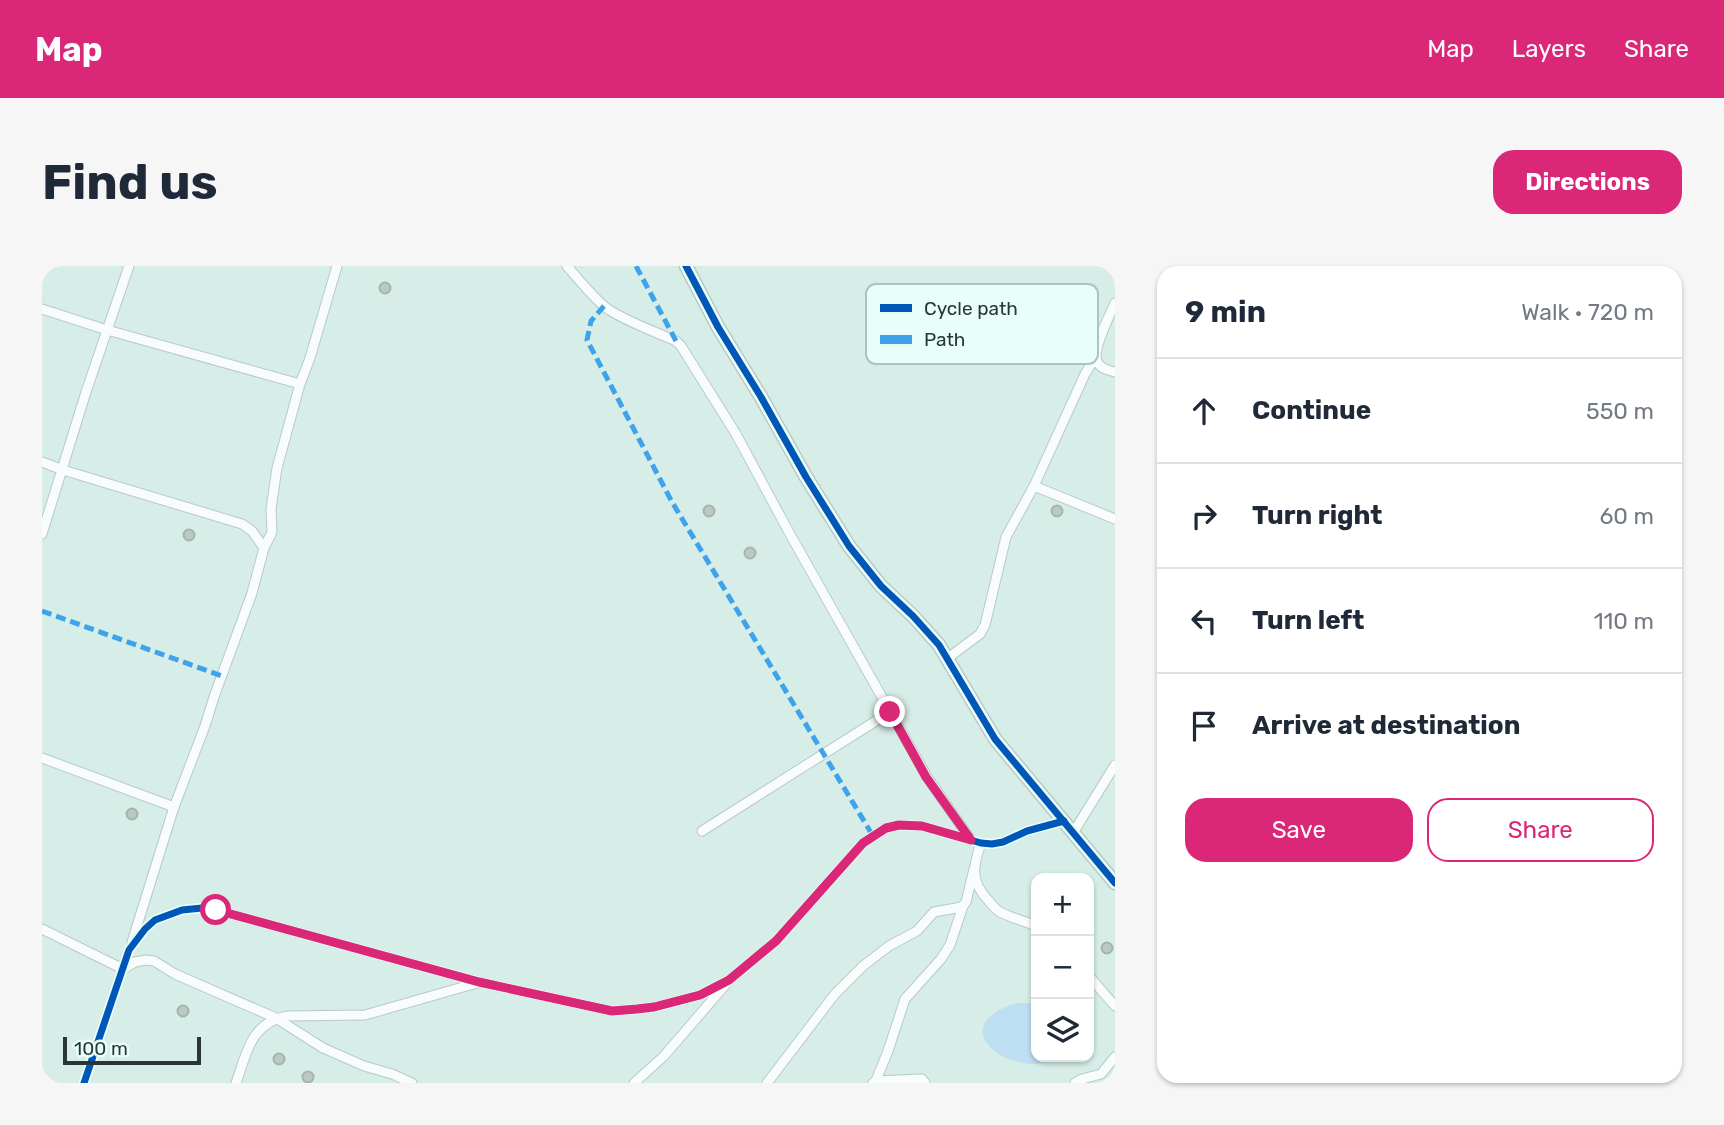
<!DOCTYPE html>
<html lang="en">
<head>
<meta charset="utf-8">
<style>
	body { margin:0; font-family:Rubik,sans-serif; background:#f6f6f7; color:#1f2937 }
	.controls { position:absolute; right:21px; bottom:21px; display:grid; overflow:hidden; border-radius:14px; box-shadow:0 2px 5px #0004 }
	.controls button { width:63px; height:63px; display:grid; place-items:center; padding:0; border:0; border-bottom:2px solid #e0e1e3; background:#fff; color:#1f2937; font:35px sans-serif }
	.scale { position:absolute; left:21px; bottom:18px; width:138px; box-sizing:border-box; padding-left:7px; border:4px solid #283734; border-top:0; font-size:19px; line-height:24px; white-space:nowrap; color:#283734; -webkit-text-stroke:5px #e8fff9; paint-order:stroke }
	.stop { position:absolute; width:21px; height:21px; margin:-16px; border:5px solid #db2777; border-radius:50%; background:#fff }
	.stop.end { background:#db2777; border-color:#fff; box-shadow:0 2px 7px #0008 }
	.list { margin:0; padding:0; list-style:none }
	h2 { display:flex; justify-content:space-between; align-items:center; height:91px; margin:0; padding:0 28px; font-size:30px }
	h2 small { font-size:23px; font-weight:400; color:#747a83 }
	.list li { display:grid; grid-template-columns:46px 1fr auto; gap:21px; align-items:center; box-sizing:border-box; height:105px; padding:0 28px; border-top:2px solid #e0e1e3 }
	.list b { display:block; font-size:26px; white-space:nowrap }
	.list em { font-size:23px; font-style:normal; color:#747a83 }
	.actions { display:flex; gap:14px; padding:21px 28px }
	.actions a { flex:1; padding:16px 0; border:2px solid #db2777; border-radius:21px; text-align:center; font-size:24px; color:#db2777 }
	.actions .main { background:#db2777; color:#fff }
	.icon { flex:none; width:38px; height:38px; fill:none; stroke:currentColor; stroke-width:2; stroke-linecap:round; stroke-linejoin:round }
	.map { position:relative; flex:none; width:1073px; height:817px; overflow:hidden; border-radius:21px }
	header { display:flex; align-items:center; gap:42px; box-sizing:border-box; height:98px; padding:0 35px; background:#db2777; color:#fff }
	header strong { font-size:33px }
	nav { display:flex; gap:38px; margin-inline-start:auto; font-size:24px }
	.intro { display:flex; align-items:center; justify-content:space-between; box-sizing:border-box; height:168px; padding:0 42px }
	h1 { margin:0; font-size:49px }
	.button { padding:18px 32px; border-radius:21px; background:#db2777; color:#fff; font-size:24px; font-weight:700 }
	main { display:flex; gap:42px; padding:0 42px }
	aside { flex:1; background:#fff; border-radius:21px; box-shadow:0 2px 5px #0004 }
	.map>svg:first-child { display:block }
	.water { fill:#bedef2 }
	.building { fill:#bacac2; stroke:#a6b4ae; stroke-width:2 }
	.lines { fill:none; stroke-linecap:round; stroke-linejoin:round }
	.street-casing { stroke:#b9cac6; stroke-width:11 }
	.secondary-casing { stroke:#b9cac6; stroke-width:15 }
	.street { stroke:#f9fcfc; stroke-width:9 }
	.secondary { stroke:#f9fcfc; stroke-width:12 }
	.quiet { stroke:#3ea3eb; stroke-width:5; stroke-dasharray:10 5; stroke-linecap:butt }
	.cycleway-casing { stroke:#e8fff9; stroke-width:11 }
	.cycleway { stroke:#0057b8; stroke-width:7 }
	.route { stroke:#db2777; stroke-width:9 }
	.key { fill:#e8fff9; stroke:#aec3be; stroke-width:2 }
	.key-label { font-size:19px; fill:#283734 }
</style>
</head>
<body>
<header>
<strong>Map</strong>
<nav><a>Map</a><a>Layers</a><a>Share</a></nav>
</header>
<div class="intro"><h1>Find us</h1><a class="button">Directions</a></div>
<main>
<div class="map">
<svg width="1073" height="817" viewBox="0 0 1073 817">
	<rect width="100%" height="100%" fill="#d7ede8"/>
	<path class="water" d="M 974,737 L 988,737 L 994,739 L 994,791 L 1017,791 C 976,817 895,763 974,737 Z"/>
	<g class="building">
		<circle cx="343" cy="22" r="5.5"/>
		<circle cx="667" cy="245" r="5.5"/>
		<circle cx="1015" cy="245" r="5.5"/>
		<circle cx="147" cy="269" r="5.5"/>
		<circle cx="708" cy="287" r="5.5"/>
		<circle cx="90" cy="548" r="5.5"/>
		<circle cx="1065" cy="682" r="5.5"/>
		<circle cx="141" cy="745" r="5.5"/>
		<circle cx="237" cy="793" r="5.5"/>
		<circle cx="266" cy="811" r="5.5"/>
	</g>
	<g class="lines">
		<defs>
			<g id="street">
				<path d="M 525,0 C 537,14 549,29 563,41 C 582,55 612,65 634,75 L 639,80 L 694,168 L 749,270 L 885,511 L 929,574"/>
				<path d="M 1073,37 C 1068,49 1050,83 1055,95 C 1058,103 1066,104 1073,106"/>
				<path d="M 0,43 L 65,64 L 258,118"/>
				<path d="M 0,196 L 21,204 L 200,258 L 210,265 L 222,282"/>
				<path d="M 992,220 L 1073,253"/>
				<path d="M 0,268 L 44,126 L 87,0"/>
				<path d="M 906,392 L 938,368 L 943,359 L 964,271 L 992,220 L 1043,108 L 1054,90"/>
				<path d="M 0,492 L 132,541 L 163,460 L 172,431 L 210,327 L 222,282 L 230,266 L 229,243 L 235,202 L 258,118 L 268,92 L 295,0"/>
				<path d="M 660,565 L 848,446"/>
				<path d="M 1031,567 L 1073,499"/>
				<path d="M 939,577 C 931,600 928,615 946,634 C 949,638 953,643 958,646 C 969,652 983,655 994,660"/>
				<path d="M 0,663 L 81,703 L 93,696 L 104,694 L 112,695 L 133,708 L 234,752 L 281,782 L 322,800 L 350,808 L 370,817"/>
				<path d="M 90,676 L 132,541"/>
				<path d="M 1047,710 L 1073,740"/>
				<path d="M 42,817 L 87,684 L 103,663 L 113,654 L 140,644 L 160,642 L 174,644 L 437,716 L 570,745 L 595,743 L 613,741 L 658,729 L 687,714 L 734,675 L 821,577 L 844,562 L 857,559 L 880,560 L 939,577 L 950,578 L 961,576 L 985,565 L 1022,555"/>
				<path d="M 194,817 C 205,786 209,756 246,750 L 323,749 L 435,717"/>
				<path d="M 592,817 L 622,790 L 684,718"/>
				<path d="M 725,817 L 793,728 L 821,700 L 847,680 L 875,665 L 892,646 L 914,642 L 921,640 L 924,636 L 932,603"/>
				<path d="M 831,817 L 834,815 L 880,813 L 883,817"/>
				<path d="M 833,817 L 846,785 L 863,733 L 899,693 L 908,679 L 921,640"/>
				<path d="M 1033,817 L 1040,813 L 1059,808 L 1073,791"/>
			</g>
			<path id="secondary" d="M 644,0 L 676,61 L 719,131 L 764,211 L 807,280 L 839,320 L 871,350 L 897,379 L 953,473 L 1073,617"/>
		</defs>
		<use href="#street" class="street-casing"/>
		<use href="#secondary" class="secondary-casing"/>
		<use href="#street" class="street"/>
		<use href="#secondary" class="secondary"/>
		<g class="quiet">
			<path d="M 594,0 L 634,75"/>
			<path d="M 562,40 L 549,55 L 545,74 L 630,236 L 831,570"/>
			<path d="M 0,345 L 180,410"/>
		</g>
		<defs>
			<g id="cycleway">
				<path d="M 644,0 L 676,61 L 719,131 L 764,211 L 807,280 L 839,320 L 871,350 L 897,379 L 953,473 L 1073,617"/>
				<path d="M 42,817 L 87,684 L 103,663 L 113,654 L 140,644 L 160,642 L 174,644 L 437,716 L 570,745 L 595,743 L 613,741 L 658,729 L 687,714 L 734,675 L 821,577 L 844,562 L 857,559 L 880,560 L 939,577 L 950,578 L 961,576 L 985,565 L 1022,555"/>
			</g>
		</defs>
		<use href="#cycleway" class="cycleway-casing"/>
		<use href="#cycleway" class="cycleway"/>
	</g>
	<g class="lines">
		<path class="route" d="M 174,644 L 437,716 L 570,745 L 595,743 L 612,741 L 658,729 L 687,714 L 734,675 L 821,577 L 844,562 L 857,559 L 880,560 L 929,574 L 884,511 L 848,446"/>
	</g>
	<rect x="824" y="18" width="232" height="80" rx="10" class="key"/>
	<rect x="838" y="38" width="32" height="8" fill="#0057b8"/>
	<rect x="838" y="69" width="32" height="9" fill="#3ea3eb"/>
	<g class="key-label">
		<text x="882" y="49">Cycle path</text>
		<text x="882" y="80">Path</text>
	</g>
</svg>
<div class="controls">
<button>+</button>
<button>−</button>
<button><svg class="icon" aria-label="layers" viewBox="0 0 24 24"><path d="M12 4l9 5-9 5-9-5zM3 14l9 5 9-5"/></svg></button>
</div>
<div class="scale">100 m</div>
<div class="stop" style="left:174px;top:644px"></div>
<div class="stop end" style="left:848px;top:446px"></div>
</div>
<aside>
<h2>9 min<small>Walk · 720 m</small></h2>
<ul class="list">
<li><svg class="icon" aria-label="ahead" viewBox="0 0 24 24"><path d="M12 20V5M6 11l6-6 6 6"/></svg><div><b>Continue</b></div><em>550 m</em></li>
<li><svg class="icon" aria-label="right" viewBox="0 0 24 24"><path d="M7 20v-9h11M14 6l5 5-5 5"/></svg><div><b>Turn right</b></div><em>60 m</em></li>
<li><svg class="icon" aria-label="left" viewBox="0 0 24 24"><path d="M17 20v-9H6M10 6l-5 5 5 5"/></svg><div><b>Turn left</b></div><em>110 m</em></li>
<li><svg class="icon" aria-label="arrive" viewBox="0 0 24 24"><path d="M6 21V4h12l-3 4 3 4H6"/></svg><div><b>Arrive at destination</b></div></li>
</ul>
<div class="actions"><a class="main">Save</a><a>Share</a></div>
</aside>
</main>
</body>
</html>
